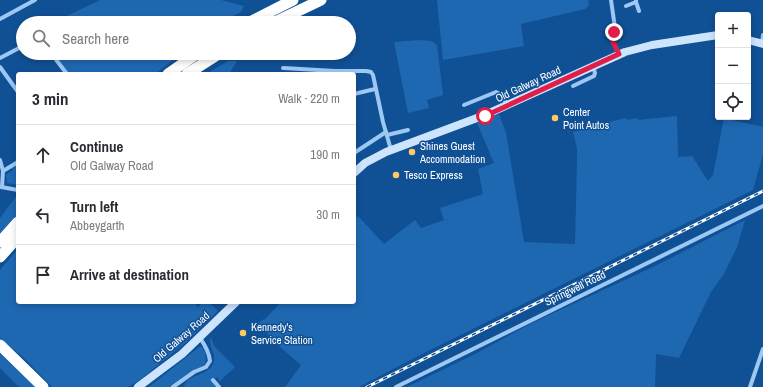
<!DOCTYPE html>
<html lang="en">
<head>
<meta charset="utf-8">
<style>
	body { margin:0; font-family:"Archivo Narrow",sans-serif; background:#f2f2f3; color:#2b2b33 }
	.controls { position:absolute; right:12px; top:12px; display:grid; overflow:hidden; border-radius:4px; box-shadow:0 2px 6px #0003 }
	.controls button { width:36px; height:36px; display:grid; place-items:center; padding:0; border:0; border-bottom:1px solid #e1e1e2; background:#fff; color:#2b2b33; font:20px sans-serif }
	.stop { position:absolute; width:12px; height:12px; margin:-9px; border:3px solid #e11d48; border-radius:50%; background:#fff }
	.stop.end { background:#e11d48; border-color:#fff; box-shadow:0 1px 4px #0008 }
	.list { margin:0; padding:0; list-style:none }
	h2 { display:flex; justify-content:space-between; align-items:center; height:52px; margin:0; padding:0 16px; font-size:17px }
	h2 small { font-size:13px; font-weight:400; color:#7c7c81 }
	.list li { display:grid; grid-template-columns:26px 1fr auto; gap:12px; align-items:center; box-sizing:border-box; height:60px; padding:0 16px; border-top:1px solid #e1e1e2 }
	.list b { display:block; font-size:15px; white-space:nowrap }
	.list p { margin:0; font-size:13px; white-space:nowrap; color:#7c7c81 }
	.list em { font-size:13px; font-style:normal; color:#7c7c81 }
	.icon { flex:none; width:22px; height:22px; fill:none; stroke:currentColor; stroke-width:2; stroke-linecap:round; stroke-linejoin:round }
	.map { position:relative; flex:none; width:763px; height:387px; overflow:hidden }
	.search { position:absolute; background:#fff; box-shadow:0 2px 6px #0003; left:16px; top:16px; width:340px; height:44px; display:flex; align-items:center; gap:10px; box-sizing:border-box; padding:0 14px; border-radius:22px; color:#7c7c81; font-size:15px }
	.panel { position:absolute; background:#fff; box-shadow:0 2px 6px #0003; left:16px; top:72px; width:340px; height:232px; border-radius:4px }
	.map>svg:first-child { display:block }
	.green { fill:#1e68b2 }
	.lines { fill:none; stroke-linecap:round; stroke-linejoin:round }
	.street { stroke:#9dc8f4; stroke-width:4 }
	.secondary { stroke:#cde4fd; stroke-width:8 }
	.highway { stroke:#fff; stroke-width:11 }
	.rail-casing { stroke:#fff; stroke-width:3 }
	.rail { stroke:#105095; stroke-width:1.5; stroke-dasharray:4.5; stroke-linecap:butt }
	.route { stroke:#e11d48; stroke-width:5 }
	.poi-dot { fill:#ffca60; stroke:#105095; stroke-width:1.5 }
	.labels { text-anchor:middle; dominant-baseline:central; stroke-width:3; stroke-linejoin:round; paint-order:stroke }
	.street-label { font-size:11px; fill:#fff; stroke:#105095 }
	.poi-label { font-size:11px; fill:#fff; stroke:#105095; text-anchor:start }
</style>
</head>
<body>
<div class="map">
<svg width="763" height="387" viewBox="0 0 763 387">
	<rect width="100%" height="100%" fill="#105095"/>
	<g class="green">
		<path d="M 100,0 L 221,0 L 244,6 L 241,12 L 219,23 L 52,23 Z"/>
		<path d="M 437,0 L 588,0 L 589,5 L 585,9 L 521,24 L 524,46 L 443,60 Z"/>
		<path d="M 420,40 L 432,41 L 437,45 L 443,95 L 427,100 L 429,108 L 408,113 L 394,42 Z"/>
		<path d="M 54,53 L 182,53 L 155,74 L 114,74 L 108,72 L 104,74 L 69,74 Z"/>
		<path d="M 228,61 L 237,61 L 229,74 L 206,74 Z"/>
		<path d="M 499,114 L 506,133 L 524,242 L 575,244 L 577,161 L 577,148 L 573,132 L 625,118 L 628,120 L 637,118 L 638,120 L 677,116 L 678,157 L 692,156 L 708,181 L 713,175 L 724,118 L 763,127 L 763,154 L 753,190 L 418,356 L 359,387 L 285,387 L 301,365 L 280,347 L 258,324 L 263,319 L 264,320 L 281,302 L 354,302 L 354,220 L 358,216 L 384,244 L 415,220 L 421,228 L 444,220 L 440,208 L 483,194 L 478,169 L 494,163 L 477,123 Z"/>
		<path d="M 18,164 L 18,185 L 7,183 L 6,175 L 13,170 L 12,168 Z"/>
		<path d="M 18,194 L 18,214 L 0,234 L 0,218 Z"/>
		<path d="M 745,220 L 737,247 L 724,274 L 711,292 L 679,358 L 656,354 L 655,387 L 407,387 L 475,354 L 532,323 L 657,265 Z"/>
		<path d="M 18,249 L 18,302 L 193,302 L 198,307 L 203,302 L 209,302 L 218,311 L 184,344 L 141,379 L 128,387 L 52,387 L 23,357 L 0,338 L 0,270 Z"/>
		<path d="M 211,337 L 214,346 L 235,367 L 220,381 L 217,377 L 212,380 L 216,387 L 184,387 C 187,374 208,376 213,364 C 218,355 207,345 211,337 Z"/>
		<path d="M 199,347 L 202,347 C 207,354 206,358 205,365 L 187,374 L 170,387 L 149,387 Z"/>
		<path d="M 0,354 L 36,387 L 19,387 L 0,368 Z"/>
	</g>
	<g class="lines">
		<g class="street">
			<path d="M 611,0 L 615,28 L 614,31 L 610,36 L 619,54"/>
			<path d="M 636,2 L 639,11"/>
			<path d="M 626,6 L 636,2 L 636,0"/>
			<path d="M 0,19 L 35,0"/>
			<path d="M 762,44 L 763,35"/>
			<path d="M 51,53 L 67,74"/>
			<path d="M 0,58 L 23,46"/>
			<path d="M 0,67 L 18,92"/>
			<path d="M 283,68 L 335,71 L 366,71 L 371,72 L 373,75 L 383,122 L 391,150"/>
			<path d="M 573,86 L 594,76 L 595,73 L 593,66"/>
			<path d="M 354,94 L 375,89"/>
			<path d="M 464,105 L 496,92 L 502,95 L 507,105"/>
			<path d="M 387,135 L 408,130"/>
			<path d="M 354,153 L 386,132"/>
			<path d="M 0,160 L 3,171 L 2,187"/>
			<path d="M 3,171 L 18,162"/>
			<path d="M 1,187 L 18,190"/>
			<path d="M 213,380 L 219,387"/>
			<path d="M 173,387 L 194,372 L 206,367 L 210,361 C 209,352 205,345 200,338"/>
			<path d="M 396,387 L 763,206"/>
			<path d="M 750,387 L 763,349"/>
		</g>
		<g class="secondary">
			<path d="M 748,40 L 763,44"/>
			<path d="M 354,173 L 365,163 L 386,152 L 485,115 L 625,52 L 652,45 L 718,35"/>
			<path d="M 138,387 L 182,354 L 236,302"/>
		</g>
		<g class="highway">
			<path d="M 248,23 L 293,0"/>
			<path d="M 273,23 L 321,0"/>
			<path d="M 168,74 L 198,53"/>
			<path d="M 187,74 L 220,53"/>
			<path d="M 0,242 L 18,222"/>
			<path d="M 0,257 L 18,237"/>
			<path d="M 0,345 L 43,387"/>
		</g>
		<defs>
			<path id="rail" d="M 367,387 L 763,191"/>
		</defs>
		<use href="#rail" class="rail-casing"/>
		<use href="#rail" class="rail"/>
	</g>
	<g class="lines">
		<path class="route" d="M 485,116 L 619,54 L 610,36 L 614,32"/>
	</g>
	<g class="poi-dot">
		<circle cx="555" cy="118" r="4"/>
		<circle cx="412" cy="152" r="4"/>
		<circle cx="396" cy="175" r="4"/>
		<circle cx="243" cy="333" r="4"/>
	</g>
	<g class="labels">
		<g class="street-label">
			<text transform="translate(528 84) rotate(-25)">Old Galway Road</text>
			<text transform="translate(575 288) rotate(-26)">Springwell Road</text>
			<text transform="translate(181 337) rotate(-41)">Old Galway Road</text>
		</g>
		<g class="poi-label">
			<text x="563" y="112">Center<tspan x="563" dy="13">Point Autos</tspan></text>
			<text x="420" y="146">Shines Guest<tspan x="420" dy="13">Accommodation</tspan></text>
			<text x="404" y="175">Tesco Express</text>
			<text x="251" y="327">Kennedy's<tspan x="251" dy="13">Service Station</tspan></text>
		</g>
	</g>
</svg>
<div class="controls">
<button>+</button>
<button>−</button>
<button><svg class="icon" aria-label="locate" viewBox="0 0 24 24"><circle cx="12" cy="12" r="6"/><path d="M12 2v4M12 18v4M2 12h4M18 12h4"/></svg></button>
</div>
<div class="stop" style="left:485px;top:116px"></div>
<div class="stop end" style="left:614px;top:32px"></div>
<div class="search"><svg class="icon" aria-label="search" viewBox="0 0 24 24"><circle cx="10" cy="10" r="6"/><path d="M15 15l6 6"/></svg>Search here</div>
<section class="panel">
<h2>3 min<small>Walk · 220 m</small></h2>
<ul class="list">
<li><svg class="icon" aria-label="ahead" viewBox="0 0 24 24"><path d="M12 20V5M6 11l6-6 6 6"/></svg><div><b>Continue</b><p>Old Galway Road</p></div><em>190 m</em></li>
<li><svg class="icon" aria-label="left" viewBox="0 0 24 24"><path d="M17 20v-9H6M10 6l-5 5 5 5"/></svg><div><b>Turn left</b><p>Abbeygarth</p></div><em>30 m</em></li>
<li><svg class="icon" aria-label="arrive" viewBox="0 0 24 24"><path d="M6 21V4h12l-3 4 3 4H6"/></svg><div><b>Arrive at destination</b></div></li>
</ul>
</section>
</div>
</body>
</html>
